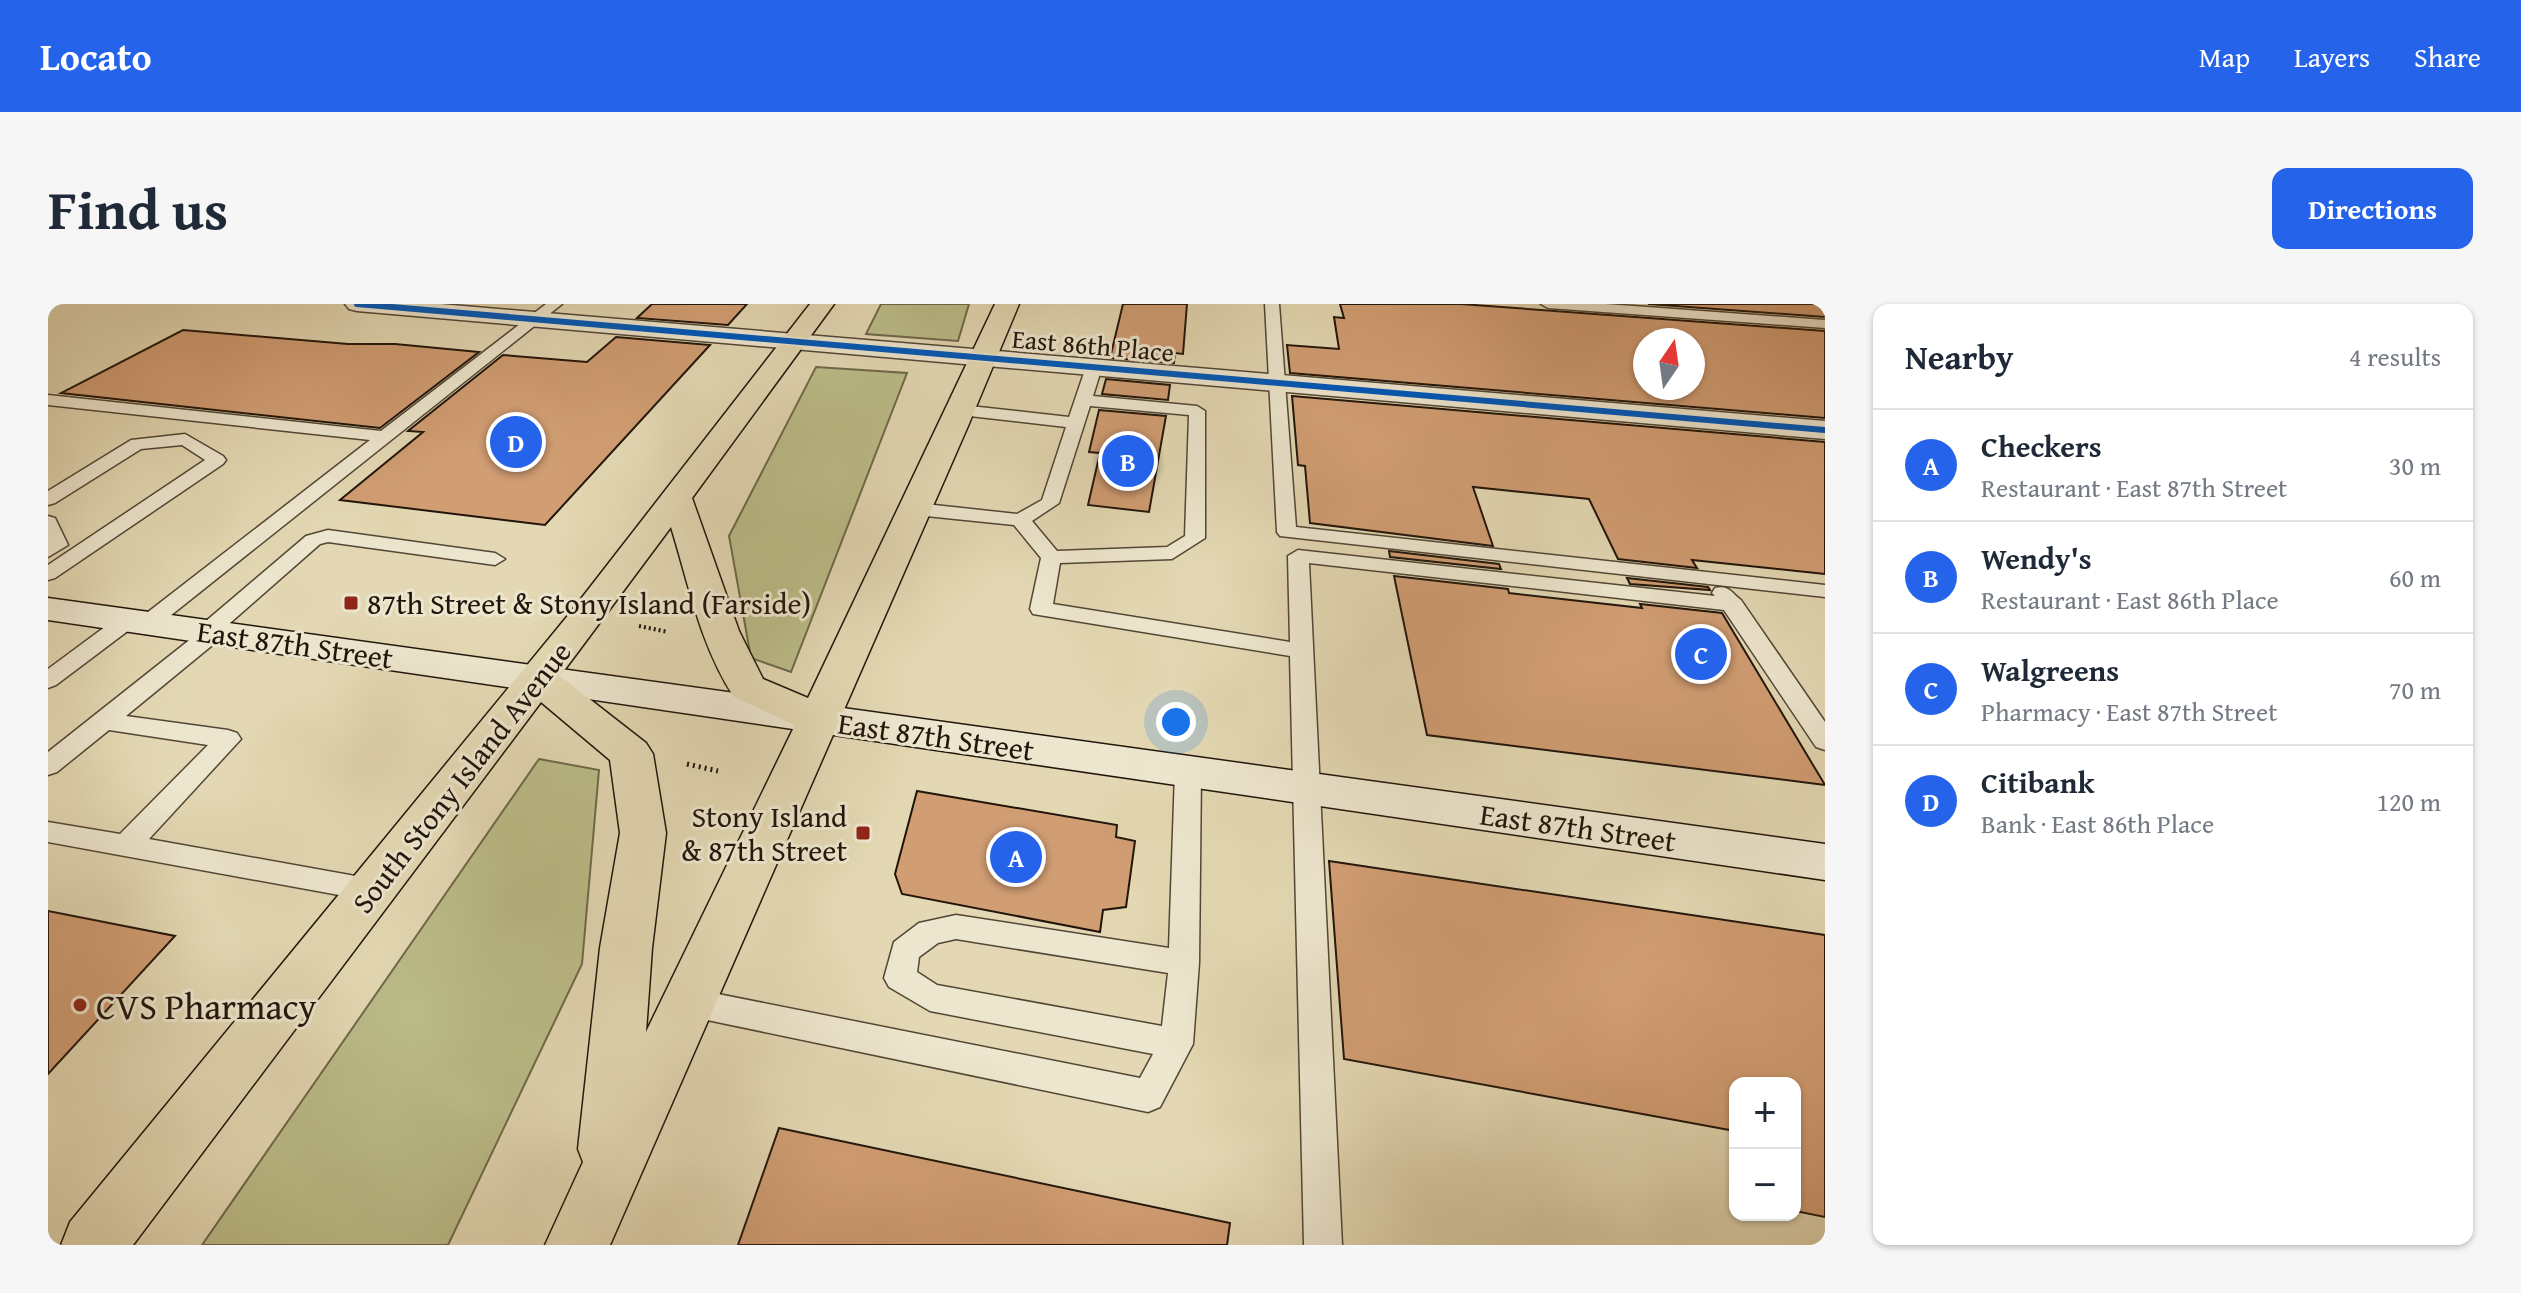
<!DOCTYPE html>
<html lang="en">
<head>
<meta charset="utf-8">
<style>
	body { margin:0; font-family:"Gentium Book Plus",serif; background:#f6f6f7; color:#1f2937 }
	.controls { position:absolute; right:24px; bottom:24px; display:grid; overflow:hidden; border-radius:16px; box-shadow:0 2px 6px #0004 }
	.controls button { width:72px; height:72px; display:grid; place-items:center; padding:0; border:0; border-bottom:2px solid #e0e1e3; background:#fff; color:#1f2937; font:40px sans-serif }
	.compass { position:absolute; left:1585px; top:24px; width:72px; height:72px; border-radius:50%; background:#fff; box-shadow:0 2px 6px #0004; rotate:13deg }
	.you { position:absolute; left:1128px; top:418px; width:28px; height:28px; margin:-20px; border:6px solid #fff; border-radius:50%; background:#1a73e8; box-shadow:0 0 0 12px #1a73e833 }
	.badge { display:grid; place-items:center; width:52px; height:52px; border-radius:50%; background:#2563eb; color:#fff; font-size:26px; font-weight:700 }
	.pin { position:absolute; translate:-50% -50%; border:4px solid #fff; box-shadow:0 2px 8px #0006 }
	.list { margin:0; padding:0; list-style:none }
	h2 { display:flex; justify-content:space-between; align-items:center; height:104px; margin:0; padding:0 32px; font-size:34px }
	h2 small { font-size:26px; font-weight:400; color:#747a83 }
	.list li { display:grid; grid-template-columns:52px 1fr auto; gap:24px; align-items:center; box-sizing:border-box; height:112px; padding:0 32px; border-top:2px solid #e0e1e3 }
	.list b { display:block; font-size:30px; white-space:nowrap }
	.list p { margin:0; font-size:26px; white-space:nowrap; color:#747a83 }
	.list em { font-size:26px; font-style:normal; color:#747a83 }
	.map { position:relative; flex:none; width:1777px; height:941px; overflow:hidden; border-radius:16px }
	header { display:flex; align-items:center; gap:48px; box-sizing:border-box; height:112px; padding:0 40px; background:#2563eb; color:#fff }
	header strong { font-size:38px }
	nav { display:flex; gap:44px; margin-inline-start:auto; font-size:28px }
	.intro { display:flex; align-items:center; justify-content:space-between; box-sizing:border-box; height:192px; padding:0 48px }
	h1 { margin:0; font-size:56px }
	.button { padding:20px 36px; border-radius:16px; background:#2563eb; color:#fff; font-size:28px; font-weight:700 }
	main { display:flex; gap:48px; padding:0 48px }
	aside { flex:1; background:#fff; border-radius:16px; box-shadow:0 2px 6px #0004 }
	.map>svg:first-child { display:block }
	.green { fill:#bbbc88; stroke:#6e684a; stroke-width:2 }
	.building { fill:#d19d73; stroke:#21150b; stroke-width:2; fill-rule:evenodd }
	.lines { fill:none; stroke-linecap:round; stroke-linejoin:round }
	.lane-casing { stroke:#524635; stroke-width:3 }
	.street-casing { stroke:#524635; stroke-width:3 }
	.secondary-casing { stroke:#21150b; stroke-width:3 }
	.highway-casing { stroke:#21150b; stroke-width:3 }
	.path-far1 { stroke:#21150b; stroke-width:4; stroke-dasharray:2 3; stroke-linecap:butt }
	.path { stroke:#21150b; stroke-width:5; stroke-dasharray:2 4; stroke-linecap:butt }
	.lane { fill:#ede6ce; fill-rule:evenodd }
	.street { fill:#ede6ce; fill-rule:evenodd }
	.secondary { fill:#ede6ce; fill-rule:evenodd }
	.highway { fill:#e3d8b3; fill-rule:evenodd }
	.cycleway-casing { stroke:#ede6ce; stroke-width:9 }
	.cycleway { stroke:#0057b8; stroke-width:6 }
	.poi-dot { fill:#8f2418; stroke:#ede6ce; stroke-width:3 }
	.labels { text-anchor:middle; dominant-baseline:central; stroke-width:6; stroke-linejoin:round; paint-order:stroke }
	.far-street-label { font-size:26px; fill:#21150b; stroke:#ede6ce }
	.poi-label { font-size:30px; fill:#21150b; stroke:#ede6ce; text-anchor:start }
	.street-label { font-size:30px; fill:#21150b; stroke:#ede6ce }
	.near-poi-label { font-size:36px; fill:#21150b; stroke:#ede6ce; text-anchor:start }
</style>
</head>
<body>
<header>
<strong>Locato</strong>
<nav><a>Map</a><a>Layers</a><a>Share</a></nav>
</header>
<div class="intro"><h1>Find us</h1><a class="button">Directions</a></div>
<main>
<div class="map">
<svg width="1777" height="941" viewBox="0 0 1777 941">
	<rect width="100%" height="100%" fill="#e3d8b3"/>
	<filter id="stains"><feTurbulence type="fractalNoise" baseFrequency=".0025" numOctaves="4"/><feColorMatrix values="0 0 0 0 .2 0 0 0 0 .09 0 0 0 0 .02 0 0 0 .5 -.17"/></filter>
	<radialGradient id="worn" r=".72"><stop offset=".6" stop-color="#630" stop-opacity="0"/><stop offset="1" stop-color="#630" stop-opacity=".3"/></radialGradient>
	<g class="green">
		<path d="M 833,0 L 921,0 L 910,37 L 818,30 Z"/>
		<path d="M 768,63 L 859,69 L 743,368 L 703,354 L 681,232 Z"/>
		<path d="M 491,455 L 551,466 L 534,660 L 400,941 L 154,941 Z"/>
	</g>
	<g class="building">
		<path d="M 604,0 L 699,0 L 680,21 L 589,14 Z"/>
		<path d="M 1075,0 L 1139,0 L 1135,50 L 1127,49 L 1126,59 L 1062,54 Z"/>
		<path d="M 1292,0 L 1413,0 L 1777,27 L 1777,114 L 1242,69 L 1239,41 L 1291,45 L 1286,13 L 1296,14 ZM 1597,36 L 1645,36 L 1645,84 L 1597,84 Z"/>
		<path d="M 1600,0 L 1777,0 L 1777,13 Z"/>
		<path d="M 135,26 L 300,40 L 347,40 L 431,48 L 332,124 L 13,89 Z"/>
		<path d="M 568,33 L 662,41 L 497,221 L 292,196 L 375,128 L 360,127 L 455,51 L 539,58 Z"/>
		<path d="M 1058,75 L 1122,81 L 1120,96 L 1054,90 Z"/>
		<path d="M 1244,92 L 1777,138 L 1777,270 L 1644,256 L 1649,264 L 1570,255 L 1541,195 L 1425,183 L 1445,242 L 1262,219 L 1257,162 L 1250,161 Z"/>
		<path d="M 1051,106 L 1118,112 L 1101,208 L 1040,201 L 1052,149 L 1041,148 Z"/>
		<path d="M 1341,247 L 1451,260 L 1453,265 L 1342,253 Z"/>
		<path d="M 1346,272 L 1460,285 L 1461,289 L 1594,304 L 1592,300 L 1674,309 L 1777,481 L 1379,431 Z"/>
		<path d="M 1579,274 L 1660,283 L 1662,286 L 1582,280 Z"/>
		<path d="M 869,487 L 1069,521 L 1068,533 L 1087,537 L 1078,603 L 1055,606 L 1052,628 L 854,590 L 847,570 Z"/>
		<path d="M 1281,557 L 1777,631 L 1777,913 L 1747,907 L 1747,779 L 1687,779 L 1687,827 L 1296,755 Z"/>
		<path d="M 0,607 L 127,632 L 0,770 Z"/>
		<path d="M 731,824 L 1182,919 L 1179,941 L 690,941 Z"/>
	</g>
	<g class="lines">
		<defs>
			<g id="lane">
				<path d="M 498,0 L 514,0 L 107,324 L 99,326 L 89,320 L 8,381 L 0,384 L 0,365 L 73,311 L 81,309 L 91,315 L 322,136 L 0,101 L 0,91 L 333,127 Z"/>
				<path d="M 1217,0 L 1231,0 L 1248,223 L 1777,281 L 1777,293 L 1232,232 L 1229,228 Z"/>
				<path d="M 1493,0 L 1558,0 L 1777,16 L 1777,24 L 1500,4 Z"/>
				<path d="M 1046,58 L 1054,63 L 1045,92 L 1149,102 L 1157,107 L 1157,234 L 1124,255 L 1012,259 L 1005,300 L 1242,338 L 1240,252 L 1250,246 L 1667,292 L 1664,289 L 1667,284 C 1682,281 1683,289 1693,296 L 1777,418 L 1777,446 L 1768,443 L 1676,306 L 1261,259 L 1294,941 L 1256,941 L 1242,352 L 985,310 L 982,305 L 993,254 L 966,221 L 868,211 L 858,205 L 868,199 L 969,210 L 994,196 L 1018,123 L 913,111 L 905,106 L 913,101 L 1021,113 L 1038,63 ZM 1042,102 L 1141,111 L 1137,232 L 1119,243 L 1009,247 L 984,217 L 1011,199 Z"/>
				<path d="M 137,130 L 175,152 L 178,156 L 175,160 L 7,274 L 0,276 L 0,261 L 157,156 L 134,141 L 93,145 L 7,199 L 0,201 L 0,187 L 83,136 Z"/>
				<path d="M 0,212 L 7,214 L 20,241 L 0,253 Z"/>
				<path d="M 280,226 L 447,249 L 457,255 L 447,261 L 280,238 L 272,240 L 174,326 L 173,334 L 78,412 L 180,426 L 189,429 L 193,435 L 101,535 L 324,575 L 334,578 L 338,586 L 334,594 L 324,597 L 0,538 L 0,518 L 72,530 L 160,441 L 61,426 L 9,468 L 0,471 L 0,448 L 149,330 L 151,323 L 258,232 Z"/>
				<path d="M 1140,459 L 1149,462 L 1153,468 L 1151,659 L 1145,740 L 1112,803 L 1100,808 L 640,712 L 629,708 L 624,698 L 629,688 L 640,684 L 1092,774 L 1105,750 L 882,707 L 841,683 L 836,674 L 846,638 L 871,619 L 908,611 L 1121,644 L 1127,468 L 1131,462 ZM 908,635 L 1120,669 L 1114,722 L 889,681 L 869,668 L 871,653 L 890,639 Z"/>
			</g>
			<path id="street" d="M 297,0 L 392,0 L 1777,117 L 1777,135 L 309,7 L 301,5 Z"/>
			<path id="secondary" d="M 0,294 L 1777,540 L 1777,576 L 0,316 Z"/>
			<path id="highway" d="M 762,0 L 786,0 L 644,194 L 691,327 L 715,375 L 760,394 L 947,0 L 971,0 L 920,122 L 562,941 L 497,941 L 535,858 L 530,845 L 552,644 L 572,529 L 562,456 L 493,398 L 85,941 L 13,941 L 22,918 L 522,309 ZM 623,223 C 641,281 652,341 686,393 L 747,421 L 598,728 L 604,644 L 618,529 L 605,450 L 598,439 L 512,372 Z"/>
		</defs>
		<use href="#lane" class="lane-casing"/>
		<use href="#street" class="street-casing"/>
		<use href="#secondary" class="secondary-casing"/>
		<use href="#highway" class="highway-casing"/>
		<path class="path-far1" d="M 591,322 L 620,328"/>
		<path class="path" d="M 639,460 L 670,467"/>
		<use href="#lane" class="lane"/>
		<use href="#street" class="street"/>
		<use href="#secondary" class="secondary"/>
		<use href="#highway" class="highway"/>
		<defs>
			<path id="cycleway" d="M 309,0 L 1777,126"/>
		</defs>
		<use href="#cycleway" class="cycleway-casing"/>
		<use href="#cycleway" class="cycleway"/>
	</g>
	<g class="poi-dot">
		<rect x="295" y="291" width="16" height="16" rx="4"/>
		<rect x="807" y="521" width="16" height="16" rx="4"/>
		<circle cx="32" cy="701" r="8"/>
	</g>
	<g class="labels">
		<g class="far-street-label">
			<text transform="translate(1045 41) rotate(5)">East 86th Place</text>
		</g>
		<g class="poi-label">
			<text x="319" y="299">87th Street &amp; Stony Island (Farside)</text>
			<text x="799" y="512" text-anchor="end">Stony Island<tspan x="799" dy="34">&amp; 87th Street</tspan></text>
		</g>
		<g class="street-label">
			<text transform="translate(247 340) rotate(8)">East 87th Street</text>
			<text transform="translate(888 432) rotate(8)">East 87th Street</text>
			<text transform="translate(413 473) rotate(-52)">South Stony Island Avenue</text>
			<text transform="translate(1530 523) rotate(8)">East 87th Street</text>
		</g>
		<g class="near-poi-label">
			<text x="48" y="701">CVS Pharmacy</text>
		</g>
	</g>
	<rect width="100%" height="100%" filter="url(#stains)"/>
	<rect width="100%" height="100%" fill="url(#worn)"/>
</svg>
<div class="controls">
<button>+</button>
<button>−</button>
</div>
<svg class="compass" viewBox="-18 -18 36 36"><path d="M0-13l5 13h-10z" fill="#e53935"/><path d="M0 13l5-13h-10z" fill="#747a83"/></svg>
<div class="you"></div>
<div class="pin badge" style="left:968px;top:553px">A</div>
<div class="pin badge" style="left:1080px;top:157px">B</div>
<div class="pin badge" style="left:1653px;top:350px">C</div>
<div class="pin badge" style="left:468px;top:138px">D</div>
</div>
<aside>
<h2>Nearby<small>4 results</small></h2>
<ul class="list">
<li><span class="badge">A</span><div><b>Checkers</b><p>Restaurant · East 87th Street</p></div><em>30 m</em></li>
<li><span class="badge">B</span><div><b>Wendy's</b><p>Restaurant · East 86th Place</p></div><em>60 m</em></li>
<li><span class="badge">C</span><div><b>Walgreens</b><p>Pharmacy · East 87th Street</p></div><em>70 m</em></li>
<li><span class="badge">D</span><div><b>Citibank</b><p>Bank · East 86th Place</p></div><em>120 m</em></li>
</ul>
</aside>
</main>
</body>
</html>
